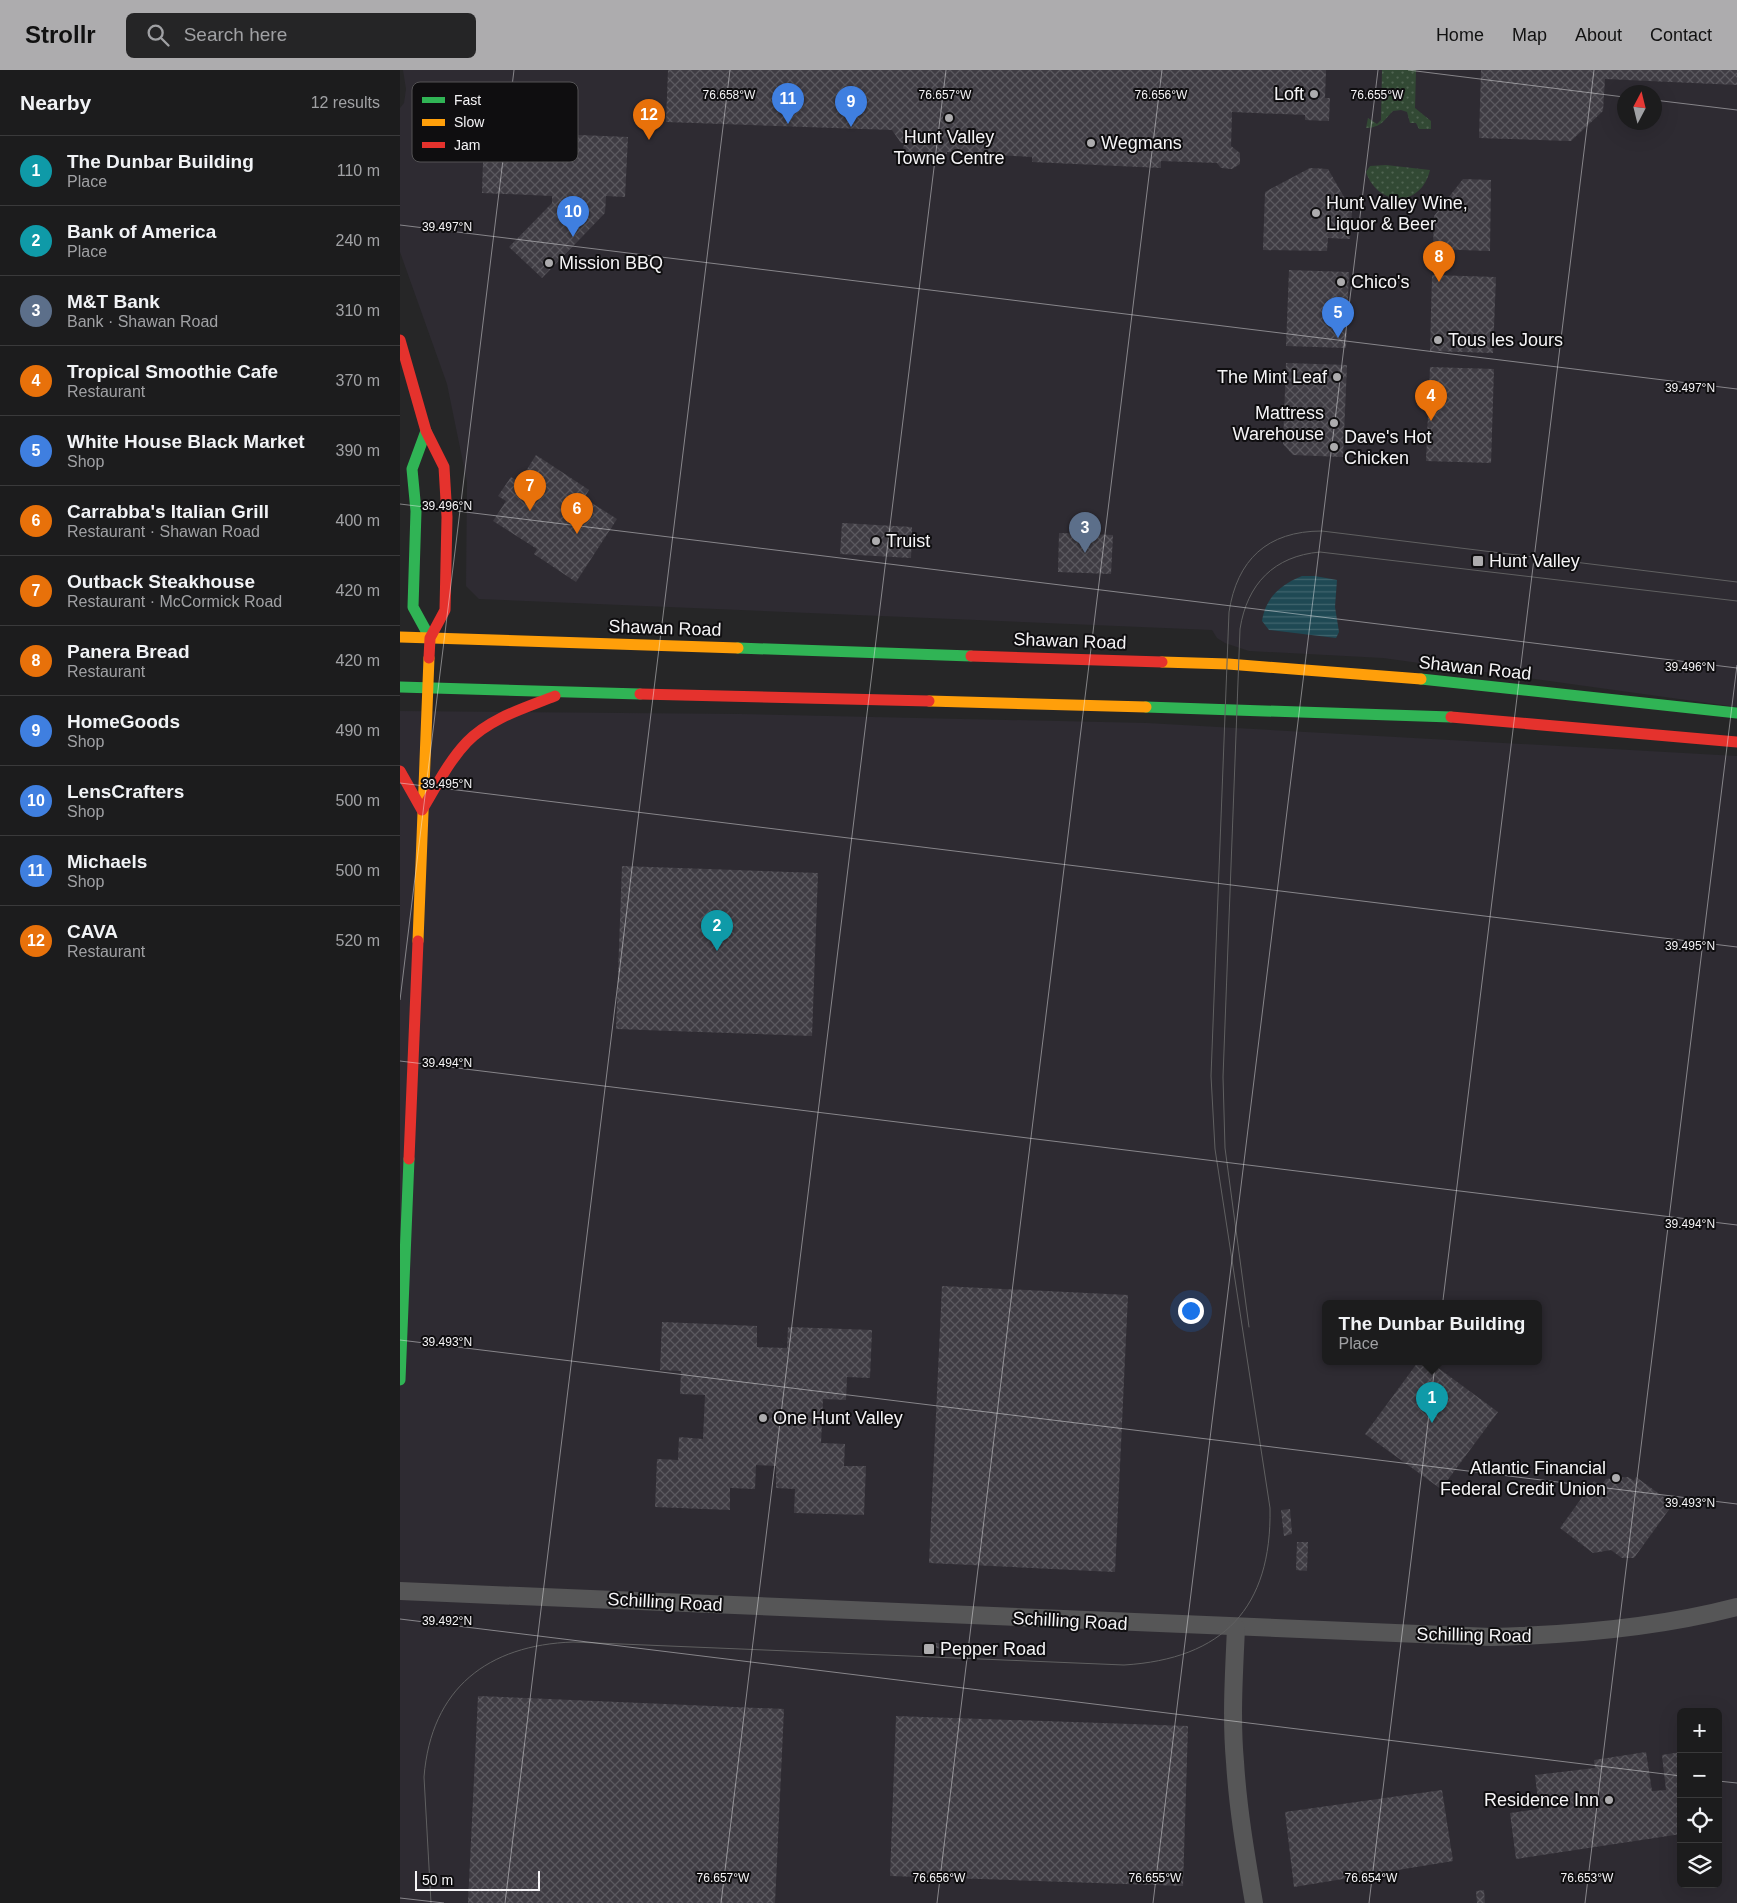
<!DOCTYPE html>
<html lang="en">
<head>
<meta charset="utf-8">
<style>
	body { margin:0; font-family:Helvetica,sans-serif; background:#252526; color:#f1f3f6 }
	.controls { position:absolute; right:15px; bottom:15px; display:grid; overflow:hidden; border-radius:8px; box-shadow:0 5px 20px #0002 }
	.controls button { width:45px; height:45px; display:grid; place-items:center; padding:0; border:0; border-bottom:1px solid #3a3a3b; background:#1c1c1d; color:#f1f3f6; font:25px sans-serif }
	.compass { position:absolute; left:1217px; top:15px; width:45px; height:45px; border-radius:50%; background:#1c1c1d; box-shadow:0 5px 20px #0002; rotate:7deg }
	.scale { position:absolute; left:15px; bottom:12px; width:125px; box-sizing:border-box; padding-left:5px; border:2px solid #f5f4f6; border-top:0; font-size:14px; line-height:18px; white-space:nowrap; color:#f5f4f6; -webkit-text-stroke:4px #0f0e10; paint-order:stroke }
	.you { position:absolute; left:790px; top:1240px; width:18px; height:18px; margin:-12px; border:4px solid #fff; border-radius:50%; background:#1a73e8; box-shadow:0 0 0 8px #1a73e833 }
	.badge { display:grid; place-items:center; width:32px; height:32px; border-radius:50%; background:#adacae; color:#fff; font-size:16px; font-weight:700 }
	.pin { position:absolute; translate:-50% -41px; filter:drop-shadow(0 1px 2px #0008) }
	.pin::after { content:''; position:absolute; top:26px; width:18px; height:15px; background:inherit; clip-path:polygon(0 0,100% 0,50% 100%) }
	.popup { position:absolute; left:922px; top:1230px; width:220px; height:65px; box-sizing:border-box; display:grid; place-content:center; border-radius:8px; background:#1c1c1d; filter:drop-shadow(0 1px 4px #0005); font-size:16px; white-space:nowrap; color:#a0a1a4 }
	.popup b { font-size:19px; color:#f1f3f6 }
	.popup::after { content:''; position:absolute; left:50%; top:100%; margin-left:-10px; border:10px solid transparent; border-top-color:#1c1c1d }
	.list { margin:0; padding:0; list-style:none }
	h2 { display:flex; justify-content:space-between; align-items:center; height:65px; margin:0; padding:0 20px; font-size:21px }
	h2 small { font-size:16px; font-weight:400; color:#a0a1a4 }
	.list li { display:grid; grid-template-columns:32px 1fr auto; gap:15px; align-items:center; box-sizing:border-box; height:70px; padding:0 20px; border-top:1px solid #3a3a3b }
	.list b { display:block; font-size:19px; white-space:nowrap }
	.list p { margin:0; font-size:16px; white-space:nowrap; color:#a0a1a4 }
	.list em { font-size:16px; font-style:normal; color:#a0a1a4 }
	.icon { flex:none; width:28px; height:28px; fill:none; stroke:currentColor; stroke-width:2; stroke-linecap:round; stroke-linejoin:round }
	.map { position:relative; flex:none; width:1337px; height:1833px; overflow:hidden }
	header { display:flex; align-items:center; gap:30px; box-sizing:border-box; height:70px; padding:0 25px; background:#adacae; color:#111 }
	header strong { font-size:24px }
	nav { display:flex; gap:28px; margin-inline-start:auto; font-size:18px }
	.search { width:350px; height:45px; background:#252526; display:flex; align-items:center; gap:12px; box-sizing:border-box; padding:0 18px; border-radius:8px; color:#a0a1a4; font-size:19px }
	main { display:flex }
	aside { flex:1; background:#1c1c1d }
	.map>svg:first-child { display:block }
	.built { fill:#2e2b32; fill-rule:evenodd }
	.garden { fill:url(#garden-dots) }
	.water { fill:url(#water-rules) }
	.building { fill:url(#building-cross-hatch) }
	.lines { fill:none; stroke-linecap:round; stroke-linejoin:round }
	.street { stroke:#565657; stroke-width:18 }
	.fast { stroke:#30b455; stroke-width:11 }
	.slow { stroke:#ff9f0a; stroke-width:11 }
	.jam { stroke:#e5322d; stroke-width:11 }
	.tram { stroke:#606061; stroke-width:1 }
	.ticks { fill:none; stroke:#f5f4f6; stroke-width:1; stroke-opacity:0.45 }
	.poi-dot { fill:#adacae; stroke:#0f0e10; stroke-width:2 }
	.labels { text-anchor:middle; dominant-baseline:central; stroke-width:4; stroke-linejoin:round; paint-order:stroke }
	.poi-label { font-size:18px; fill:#f5f4f6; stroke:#0f0e10; text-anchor:start }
	.street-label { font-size:18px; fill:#f5f4f6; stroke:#0f0e10 }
	.key { fill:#0f0e10; stroke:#545355; stroke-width:1 }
	.key-label { font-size:14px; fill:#f5f4f6 }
	.ticks-label { font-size:12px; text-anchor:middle; fill:#f5f4f6; stroke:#0f0e10; stroke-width:4; stroke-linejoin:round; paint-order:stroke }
</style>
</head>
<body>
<header>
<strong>Strollr</strong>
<div class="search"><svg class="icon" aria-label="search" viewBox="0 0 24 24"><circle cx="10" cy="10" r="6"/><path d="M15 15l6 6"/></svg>Search here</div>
<nav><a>Home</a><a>Map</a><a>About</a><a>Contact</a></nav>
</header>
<main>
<aside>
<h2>Nearby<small>12 results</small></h2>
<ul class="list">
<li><span class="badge" style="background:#0f9aa8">1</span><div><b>The Dunbar Building</b><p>Place</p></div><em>110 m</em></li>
<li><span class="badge" style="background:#0f9aa8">2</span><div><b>Bank of America</b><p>Place</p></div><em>240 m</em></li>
<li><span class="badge" style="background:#5c6f8a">3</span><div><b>M&amp;T Bank</b><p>Bank · Shawan Road</p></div><em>310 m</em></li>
<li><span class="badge" style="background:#e8710a">4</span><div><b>Tropical Smoothie Cafe</b><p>Restaurant</p></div><em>370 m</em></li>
<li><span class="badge" style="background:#3f7fe0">5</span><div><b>White House Black Market</b><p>Shop</p></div><em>390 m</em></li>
<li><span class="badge" style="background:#e8710a">6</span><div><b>Carrabba's Italian Grill</b><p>Restaurant · Shawan Road</p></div><em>400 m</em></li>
<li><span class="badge" style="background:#e8710a">7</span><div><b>Outback Steakhouse</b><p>Restaurant · McCormick Road</p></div><em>420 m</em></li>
<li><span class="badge" style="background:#e8710a">8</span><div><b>Panera Bread</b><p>Restaurant</p></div><em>420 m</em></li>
<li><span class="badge" style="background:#3f7fe0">9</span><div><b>HomeGoods</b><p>Shop</p></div><em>490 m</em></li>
<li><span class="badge" style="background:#3f7fe0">10</span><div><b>LensCrafters</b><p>Shop</p></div><em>500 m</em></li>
<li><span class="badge" style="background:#3f7fe0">11</span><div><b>Michaels</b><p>Shop</p></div><em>500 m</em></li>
<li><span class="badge" style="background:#e8710a">12</span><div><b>CAVA</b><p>Restaurant</p></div><em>520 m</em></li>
</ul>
</aside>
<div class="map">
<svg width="1337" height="1833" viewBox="0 0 1337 1833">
	<defs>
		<pattern id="garden-dots" width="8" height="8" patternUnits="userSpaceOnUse" patternTransform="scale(1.25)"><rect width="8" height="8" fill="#324934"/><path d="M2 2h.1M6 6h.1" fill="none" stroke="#506452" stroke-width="1.8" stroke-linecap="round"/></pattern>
		<pattern id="water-rules" width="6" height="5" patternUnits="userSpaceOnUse" patternTransform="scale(1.25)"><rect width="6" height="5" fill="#1f4954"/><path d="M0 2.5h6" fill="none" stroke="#40646d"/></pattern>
		<pattern id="building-cross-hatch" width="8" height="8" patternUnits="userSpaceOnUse" patternTransform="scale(1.25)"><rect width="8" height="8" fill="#3f3c43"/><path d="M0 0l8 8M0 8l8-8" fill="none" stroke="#5b595f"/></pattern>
	</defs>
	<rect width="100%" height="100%" fill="#262627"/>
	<g class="built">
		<path d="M 3,0 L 1337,0 L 1337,637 L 983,588 L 849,581 L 825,573 L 817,568 L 812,560 L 79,529 L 66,516 L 67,412 L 47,314 L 0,182 L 0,38 L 4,33 L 6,19 ZM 1224,22 L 1254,22 L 1254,52 L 1224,52 Z"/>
		<path d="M 0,641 L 340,644 L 747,653 L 1337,686 L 1337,1833 L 0,1833 ZM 926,1234 L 1138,1234 L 1138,1292 L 926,1292 ZM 1281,1642 L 1318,1642 L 1318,1814 L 1281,1814 Z"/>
	</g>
	<g class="garden">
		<path d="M 982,0 L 1016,0 L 1015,38 L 1031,51 L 1031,59 L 1019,59 L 1016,53 L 1010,53 L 1007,42 L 1001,40 L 993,41 C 983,51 982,57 966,58 L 968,48 L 977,54 L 981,50 Z"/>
		<path d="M 986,95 L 1030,100 C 1021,138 978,137 966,102 L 970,96 Z"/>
	</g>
	<path class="water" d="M 902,506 L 915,506 L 937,510 L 935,537 L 939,562 L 936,568 L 869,560 L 862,551 C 866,527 880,515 902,506 Z"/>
	<g class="building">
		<path d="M 268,0 L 926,0 L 925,28 L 930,28 L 929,51 L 905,50 L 905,45 L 832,42 L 831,76 L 840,83 L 840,94 L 832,99 L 821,98 L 817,93 L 761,91 L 761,98 L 632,92 L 632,87 L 547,82 L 547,84 L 503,82 L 504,73 L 501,73 L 492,60 L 266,52 Z"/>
		<path d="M 1081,0 L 1337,0 L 1337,15 L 1205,9 L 1203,41 L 1171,71 L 1079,68 Z"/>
		<path d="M 84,61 L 228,67 L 225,127 L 206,126 L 205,143 L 142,208 L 109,177 L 152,133 L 152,126 L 82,123 Z"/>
		<path d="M 910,98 L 928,99 L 952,141 L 950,169 L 928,168 L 927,181 L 863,180 L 865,122 Z"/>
		<path d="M 1063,109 L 1091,110 L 1090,181 L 1033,179 L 1034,146 Z"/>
		<path d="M 889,200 L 949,202 L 946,278 L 886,276 Z"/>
		<path d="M 1032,205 L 1096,207 L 1093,283 L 1030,281 Z"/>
		<path d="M 886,293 L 947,295 L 943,387 L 893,385 L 883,374 Z"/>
		<path d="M 1030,297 L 1094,299 L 1091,393 L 1026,391 Z"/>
		<path d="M 136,385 L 189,420 L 184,428 L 217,449 L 176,512 L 134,484 L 137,479 L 93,451 L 106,431 L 98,426 L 111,407 L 119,412 Z"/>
		<path d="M 442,453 L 512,457 L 511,488 L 440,484 Z"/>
		<path d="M 659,463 L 713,465 L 711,504 L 658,502 Z"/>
		<path d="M 222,796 L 418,803 L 412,966 L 216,959 Z"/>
		<path d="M 542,1216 L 728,1225 L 715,1502 L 529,1493 Z"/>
		<path d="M 262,1252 L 357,1256 L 357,1277 L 387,1278 L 388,1257 L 472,1260 L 470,1308 L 447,1307 L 446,1330 L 423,1329 L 421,1373 L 445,1374 L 444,1396 L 466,1396 L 464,1445 L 394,1443 L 395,1419 L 376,1418 L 376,1396 L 356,1395 L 355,1419 L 330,1418 L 330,1440 L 255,1437 L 257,1389 L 278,1390 L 279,1367 L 303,1369 L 305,1325 L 280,1324 L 281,1301 L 260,1300 Z"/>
		<path d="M 1018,1292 L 1030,1292 L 1098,1342 L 1041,1419 L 965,1364 Z"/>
		<path d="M 1228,1407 L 1234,1411 L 1236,1407 L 1273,1434 L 1234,1488 L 1222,1488 L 1211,1480 L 1193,1483 L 1160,1458 L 1194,1411 L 1201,1416 L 1206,1409 Z"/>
		<path d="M 890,1439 L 892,1464 L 884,1466 L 881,1440 Z"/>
		<path d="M 897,1472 L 908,1472 L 907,1501 L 896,1500 Z"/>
		<path d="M 534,1573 L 549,1574 L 549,1579 L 534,1578 Z"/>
		<path d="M 78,1626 L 384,1639 L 375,1833 L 68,1833 Z"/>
		<path d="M 496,1646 L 788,1656 L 783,1816 L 490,1806 Z"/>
		<path d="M 1246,1682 L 1252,1721 L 1266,1720 L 1262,1685 L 1281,1682 L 1281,1764 L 1116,1789 L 1110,1743 L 1139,1739 L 1135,1705 L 1195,1698 L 1194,1690 Z"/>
		<path d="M 1042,1720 L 1053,1791 L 894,1817 L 885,1742 Z"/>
		<path d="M 1084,1820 L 1085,1833 L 1077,1833 L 1076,1821 Z"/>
	</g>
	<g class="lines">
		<g class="street">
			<path d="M 0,1521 L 1091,1567 C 1174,1565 1257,1558 1337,1537"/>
			<path d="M 836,1558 C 834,1603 831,1648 835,1692 C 838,1740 846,1786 854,1833"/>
		</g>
		<g class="fast">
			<path d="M 26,361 L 12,399 L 16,441 L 13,537 L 30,568"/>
			<path d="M 338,578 L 571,586"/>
			<path d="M 1021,609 L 1337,643"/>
			<path d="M 0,617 L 240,624"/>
			<path d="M 746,637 L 1051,647"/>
			<path d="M 0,1310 L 9,1089"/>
		</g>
		<g class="slow">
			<path d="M 0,567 L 338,578"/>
			<path d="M 762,592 L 828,594 L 1021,609"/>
			<path d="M 529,631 L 746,637"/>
			<path d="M 18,871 L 29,588"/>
		</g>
		<g class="jam">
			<path d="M 0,270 L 26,361 L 44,397 L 47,447 L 45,540 L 30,568 L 29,588"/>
			<path d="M 571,586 L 762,592"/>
			<path d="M 240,624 L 529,631"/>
			<path d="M 1051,647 L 1337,672"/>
			<path d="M 0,701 L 22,740 C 36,717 48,692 67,672 C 90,648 125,638 155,626"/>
			<path d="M 9,1089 L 18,871"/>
		</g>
		<g class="tram">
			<path d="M 849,1257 L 825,1078 L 823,1007 L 840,559 C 847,514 874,486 920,482 L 1337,531"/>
			<path d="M 31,1833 L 24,1707 C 31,1618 88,1575 173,1572 L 724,1595 C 823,1589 872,1538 870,1438 L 815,1079 L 811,1006 L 829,542 C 837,490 867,461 922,461 L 1337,512"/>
		</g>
	</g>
	<path class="ticks" d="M 1008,0 L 1224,27M 1254,30 L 1337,40M 0,155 L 1337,319M 0,434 L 1337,598M 0,713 L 1337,877M 0,930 L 114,0M 0,991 L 1337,1155M 0,1270 L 1337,1434M 0,1549 L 1281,1706M 1318,1711 L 1337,1713M 0,1828 L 44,1833M 105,1833 L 330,0M 321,1833 L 546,0M 537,1833 L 762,0M 753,1833 L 978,0M 969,1833 L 1194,0M 1185,1833 L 1337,595"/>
	<g class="poi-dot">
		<circle cx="914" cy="24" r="5"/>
		<circle cx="549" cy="48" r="5"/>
		<circle cx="691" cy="73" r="5"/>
		<circle cx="916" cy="143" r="5"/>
		<circle cx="149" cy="193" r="5"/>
		<circle cx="941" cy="212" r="5"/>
		<circle cx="1038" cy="270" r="5"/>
		<circle cx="937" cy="307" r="5"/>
		<circle cx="934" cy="353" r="5"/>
		<circle cx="934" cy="377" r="5"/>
		<circle cx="476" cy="471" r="5"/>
		<rect x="1072" y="485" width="12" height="12" rx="2.5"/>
		<circle cx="363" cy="1348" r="5"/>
		<circle cx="1216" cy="1408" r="5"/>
		<rect x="523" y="1573" width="12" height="12" rx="2.5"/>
		<circle cx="1209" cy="1730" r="5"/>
	</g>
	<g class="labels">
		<g class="poi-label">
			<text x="904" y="24" text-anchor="end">Loft</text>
			<text x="549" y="67" text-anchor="middle">Hunt Valley<tspan x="549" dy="21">Towne Centre</tspan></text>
			<text x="701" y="73">Wegmans</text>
			<text x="926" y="133">Hunt Valley Wine,<tspan x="926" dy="21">Liquor &amp; Beer</tspan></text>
			<text x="159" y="193">Mission BBQ</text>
			<text x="951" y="212">Chico's</text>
			<text x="1048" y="270">Tous les Jours</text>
			<text x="927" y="307" text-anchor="end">The Mint Leaf</text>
			<text x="924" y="343" text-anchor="end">Mattress<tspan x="924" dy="21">Warehouse</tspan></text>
			<text x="944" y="367">Dave's Hot<tspan x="944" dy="21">Chicken</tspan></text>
			<text x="486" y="471">Truist</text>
			<text x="1089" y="491">Hunt Valley</text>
			<text x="373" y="1348">One Hunt Valley</text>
			<text x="1206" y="1398" text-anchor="end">Atlantic Financial<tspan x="1206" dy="21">Federal Credit Union</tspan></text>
			<text x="540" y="1579">Pepper Road</text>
			<text x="1199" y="1730" text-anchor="end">Residence Inn</text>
		</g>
		<g class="street-label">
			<text transform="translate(265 558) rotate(2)">Shawan Road</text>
			<text transform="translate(670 571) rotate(2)">Shawan Road</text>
			<text transform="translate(1075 598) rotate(6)">Shawan Road</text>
			<text transform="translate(265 1532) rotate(3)">Schilling Road</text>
			<text transform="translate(670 1551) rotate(3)">Schilling Road</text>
			<text transform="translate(1074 1565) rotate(1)">Schilling Road</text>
		</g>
	</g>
	<rect x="12" y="12" width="166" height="80" rx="8" class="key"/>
	<rect x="22" y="27" width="23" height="6" fill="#30b455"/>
	<rect x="22" y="49" width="23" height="7" fill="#ff9f0a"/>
	<rect x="22" y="72" width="23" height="6" fill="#e5322d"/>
	<g class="key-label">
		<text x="54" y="35">Fast</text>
		<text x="54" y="57">Slow</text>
		<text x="54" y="80">Jam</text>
	</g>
	<g class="ticks-label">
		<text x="329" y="29">76.658°W</text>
		<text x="545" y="29">76.657°W</text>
		<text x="761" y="29">76.656°W</text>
		<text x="977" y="29">76.655°W</text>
		<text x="47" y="161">39.497°N</text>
		<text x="1290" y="322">39.497°N</text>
		<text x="47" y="440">39.496°N</text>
		<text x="1290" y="601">39.496°N</text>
		<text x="47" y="718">39.495°N</text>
		<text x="1290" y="880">39.495°N</text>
		<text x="47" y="997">39.494°N</text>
		<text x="1290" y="1158">39.494°N</text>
		<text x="47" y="1276">39.493°N</text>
		<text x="1290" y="1437">39.493°N</text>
		<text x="47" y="1555">39.492°N</text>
		<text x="323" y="1812">76.657°W</text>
		<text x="539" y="1812">76.656°W</text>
		<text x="755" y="1812">76.655°W</text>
		<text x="971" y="1812">76.654°W</text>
		<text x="1187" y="1812">76.653°W</text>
	</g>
</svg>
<div class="controls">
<button>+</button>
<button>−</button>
<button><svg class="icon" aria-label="locate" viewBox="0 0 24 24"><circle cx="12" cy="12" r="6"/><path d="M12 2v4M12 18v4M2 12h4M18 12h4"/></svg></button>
<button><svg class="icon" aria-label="layers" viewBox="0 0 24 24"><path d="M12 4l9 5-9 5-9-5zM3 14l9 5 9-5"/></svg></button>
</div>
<svg class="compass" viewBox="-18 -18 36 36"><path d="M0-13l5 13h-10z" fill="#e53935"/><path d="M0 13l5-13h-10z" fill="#a0a1a4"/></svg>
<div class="scale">50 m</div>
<div class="you"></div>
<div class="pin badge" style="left:1032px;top:1353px;background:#0f9aa8">1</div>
<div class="popup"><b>The Dunbar Building</b>Place</div>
<div class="pin badge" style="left:317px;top:881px;background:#0f9aa8">2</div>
<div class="pin badge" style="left:685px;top:483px;background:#5c6f8a">3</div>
<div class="pin badge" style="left:1031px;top:351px;background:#e8710a">4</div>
<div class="pin badge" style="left:938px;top:268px;background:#3f7fe0">5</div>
<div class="pin badge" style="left:177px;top:464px;background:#e8710a">6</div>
<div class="pin badge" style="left:130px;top:441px;background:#e8710a">7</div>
<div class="pin badge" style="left:1039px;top:212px;background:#e8710a">8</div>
<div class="pin badge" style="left:451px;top:57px;background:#3f7fe0">9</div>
<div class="pin badge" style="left:173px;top:167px;background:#3f7fe0">10</div>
<div class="pin badge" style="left:388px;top:54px;background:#3f7fe0">11</div>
<div class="pin badge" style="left:249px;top:70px;background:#e8710a">12</div>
</div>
</main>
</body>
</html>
